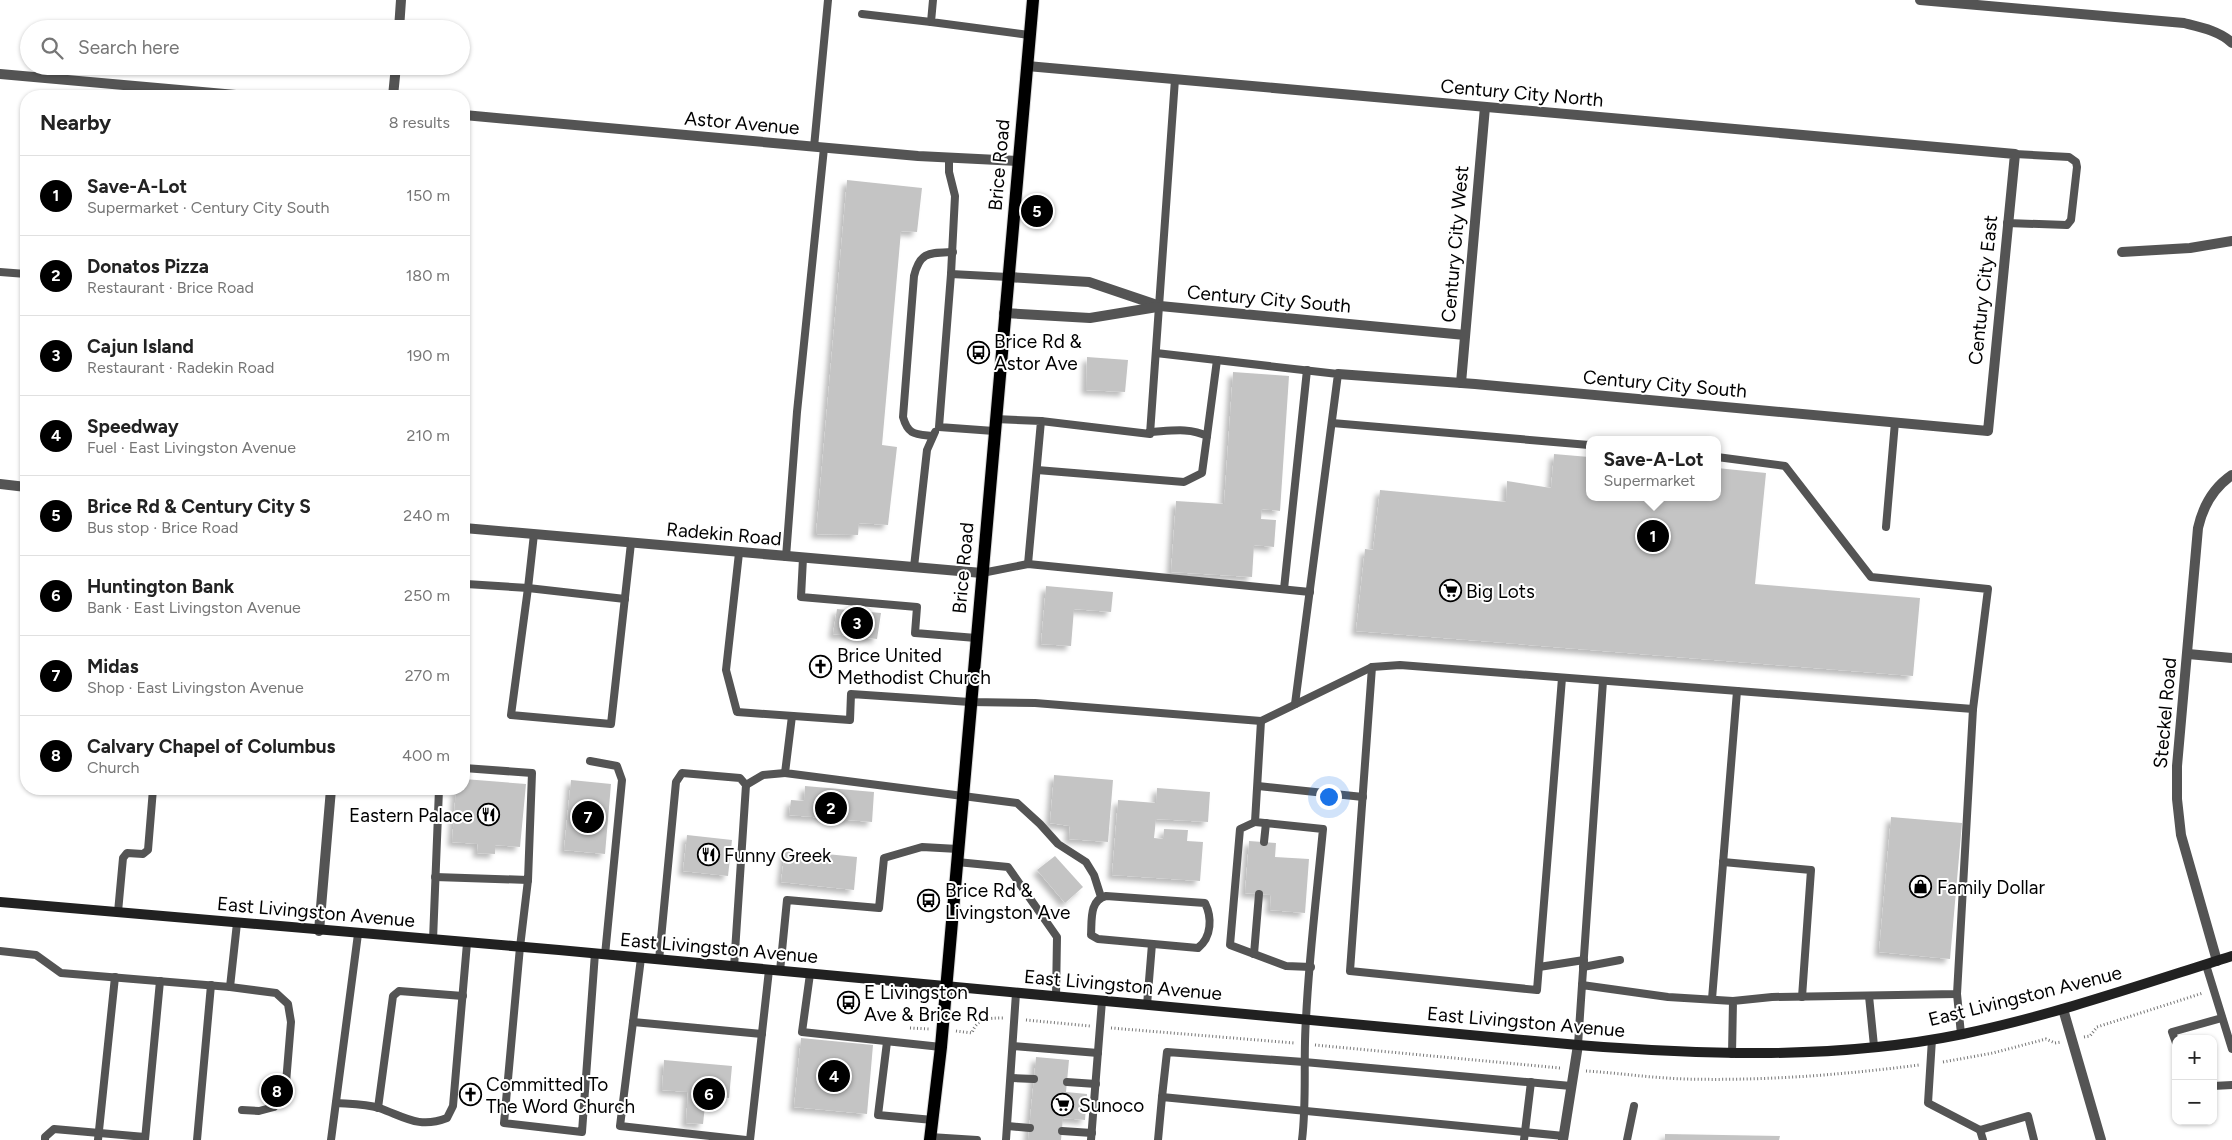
<!DOCTYPE html>
<html lang="en">
<head>
<meta charset="utf-8">
<style>
	body { margin:0; font-family:Figtree,sans-serif; background:#f6f6f6; color:#222 }
	.controls { position:absolute; right:15px; bottom:15px; display:grid; overflow:hidden; border-radius:10px; box-shadow:0 1px 4px #0004 }
	.controls button { width:45px; height:45px; display:grid; place-items:center; padding:0; border:0; border-bottom:1px solid #e0e0e0; background:#fff; color:#222; font:25px sans-serif }
	.you { position:absolute; left:1328px; top:796px; width:18px; height:18px; margin:-12px; border:4px solid #fff; border-radius:50%; background:#1a73e8; box-shadow:0 0 0 8px #1a73e833 }
	.badge { display:grid; place-items:center; width:32px; height:32px; border-radius:50%; background:#000; color:#fff; font-size:16px; font-weight:700 }
	.pin { position:absolute; translate:-50% -50%; border:2px solid #fff; box-shadow:0 1px 5px #0006 }
	.popup { position:absolute; left:1586px; top:436px; width:135px; height:65px; box-sizing:border-box; display:grid; place-content:center; border-radius:10px; background:#fff; filter:drop-shadow(0 1px 4px #0005); font-size:16px; white-space:nowrap; color:#767676 }
	.popup b { font-size:19px; color:#222 }
	.popup::after { content:''; position:absolute; left:50%; top:100%; margin-left:-10px; border:10px solid transparent; border-top-color:#fff }
	.list { margin:0; padding:0; list-style:none }
	h2 { display:flex; justify-content:space-between; align-items:center; height:65px; margin:0; padding:0 20px; font-size:21px }
	h2 small { font-size:16px; font-weight:400; color:#767676 }
	.list li { display:grid; grid-template-columns:32px 1fr auto; gap:15px; align-items:center; box-sizing:border-box; height:80px; padding:0 20px; border-top:1px solid #e0e0e0 }
	.list b { display:block; font-size:19px; white-space:nowrap }
	.list p { margin:0; font-size:16px; white-space:nowrap; color:#767676 }
	.list em { font-size:16px; font-style:normal; color:#767676 }
	.icon { flex:none; width:28px; height:28px; fill:none; stroke:currentColor; stroke-width:2; stroke-linecap:round; stroke-linejoin:round }
	.map { position:relative; flex:none; width:2232px; height:1140px; overflow:hidden }
	.search { position:absolute; background:#fff; box-shadow:0 1px 4px #0004; left:20px; top:20px; width:450px; height:55px; display:flex; align-items:center; gap:12px; box-sizing:border-box; padding:0 18px; border-radius:28px; color:#767676; font-size:19px }
	.panel { position:absolute; background:#fff; box-shadow:0 1px 4px #0004; left:20px; top:90px; width:450px; height:705px; border-radius:20px }
	.map>svg:first-child { display:block }
	.building { fill:#c4c4c4; filter:url(#shadow) }
	.lines { fill:none; stroke-linecap:round; stroke-linejoin:round }
	.primary-casing { stroke:#dbdbdb; stroke-width:14 }
	.path { stroke:#767676; stroke-width:3; stroke-dasharray:1 2.5; stroke-linecap:butt }
	.lane { stroke:#545454; stroke-width:8 }
	.street { stroke:#545454; stroke-width:10 }
	.secondary { stroke:#212121; stroke-width:10 }
	.primary { stroke:#000; stroke-width:12 }
	.labels { text-anchor:middle; dominant-baseline:central; stroke-width:4; stroke-linejoin:round; paint-order:stroke }
	.street-label { font-size:19px; fill:#000; stroke:#fff }
	.poi-label { font-size:19px; fill:#000; stroke:#fff; text-anchor:start }
</style>
</head>
<body>
<div class="map">
<svg width="2232" height="1140" viewBox="0 0 2232 1140">
	<defs>
		<filter id="shadow"><feDropShadow dx="-4.5" dy="4.5" stdDeviation="2.5" flood-color="#0004"/></filter>
	</defs>
	<rect width="100%" height="100%" fill="#fff"/>
	<g class="building">
		<path d="M 847,180 L 922,188 L 917,232 L 901,231 L 882,445 L 897,447 L 888,525 L 859,523 L 858,535 L 816,534 Z"/>
		<path d="M 1087,357 L 1128,360 L 1125,392 L 1086,390 Z"/>
		<path d="M 1233,372 L 1289,376 L 1280,511 L 1262,509 L 1261,519 L 1276,520 L 1274,547 L 1254,545 L 1252,577 L 1171,572 L 1176,501 L 1224,504 Z"/>
		<path d="M 1554,454 L 1589,457 L 1589,497 L 1717,497 L 1717,468 L 1766,473 L 1755,584 L 1920,598 L 1913,676 L 1356,631 L 1365,549 L 1373,550 L 1380,490 L 1506,502 L 1507,481 L 1551,488 Z"/>
		<path d="M 1046,586 L 1113,592 L 1111,612 L 1074,609 L 1071,646 L 1041,644 Z"/>
		<path d="M 837,609 L 881,613 L 877,639 L 833,634 Z"/>
		<path d="M 1054,775 L 1113,780 L 1108,842 L 1069,839 L 1070,826 L 1050,823 Z"/>
		<path d="M 464,779 L 526,784 L 520,847 L 495,845 L 495,854 L 477,853 L 478,844 L 452,842 L 456,789 L 464,789 Z"/>
		<path d="M 571,780 L 611,784 L 605,854 L 564,850 Z"/>
		<path d="M 805,786 L 874,792 L 872,822 L 789,815 L 791,800 L 804,801 Z"/>
		<path d="M 1157,788 L 1210,792 L 1208,822 L 1156,819 L 1154,838 L 1163,839 L 1164,829 L 1188,830 L 1187,841 L 1203,842 L 1200,881 L 1112,875 L 1118,800 L 1156,803 Z"/>
		<path d="M 1891,817 L 1962,823 L 1950,959 L 1879,952 Z"/>
		<path d="M 687,835 L 732,840 L 728,876 L 683,871 Z"/>
		<path d="M 1249,841 L 1276,843 L 1275,857 L 1309,859 L 1305,913 L 1270,910 L 1271,895 L 1245,893 Z"/>
		<path d="M 785,850 L 857,857 L 854,890 L 781,882 Z"/>
		<path d="M 1055,856 L 1083,887 L 1065,903 L 1037,870 Z"/>
		<path d="M 801,1038 L 873,1045 L 867,1114 L 794,1107 Z"/>
		<path d="M 1036,1057 L 1069,1060 L 1066,1092 L 1087,1094 L 1085,1120 L 1063,1118 L 1061,1140 L 1028,1140 Z"/>
		<path d="M 664,1060 L 732,1066 L 729,1098 L 706,1096 L 703,1124 L 686,1123 L 688,1092 L 662,1090 Z"/>
		<path d="M 1665,1134 L 1780,1136 L 1779,1140 L 1665,1140 Z"/>
	</g>
	<g class="lines">
		<defs>
			<path id="primary" d="M 930,1140 L 941,1047 L 1033,0"/>
		</defs>
		<use href="#primary" class="primary-casing"/>
		<g class="path">
			<path d="M 1026,1020 L 1090,1026"/>
			<path d="M 910,1028 L 930,1029"/>
			<path d="M 1111,1028 L 1294,1043"/>
			<path d="M 956,1031 L 972,1033 C 977,1018 989,1018 1003,1018"/>
			<path d="M 2084,1037 L 2090,1036 L 2097,1027 L 2203,993"/>
			<path d="M 1315,1045 L 1560,1068"/>
			<path d="M 1943,1062 L 1993,1053 L 2046,1039 L 2055,1043 L 2061,1042"/>
			<path d="M 1586,1071 C 1619,1073 1652,1078 1685,1079 C 1763,1081 1841,1075 1919,1065"/>
		</g>
		<g class="lane">
			<path d="M 933,0 L 931,22 L 1029,35"/>
			<path d="M 862,14 L 931,22"/>
			<path d="M 814,147 L 828,0"/>
			<path d="M 949,157 L 949,172 L 955,196 L 951,274"/>
			<path d="M 2007,223 L 2067,225 L 2071,220 L 2077,167 L 2076,162 L 2069,157 L 2015,154"/>
			<path d="M 0,272 L 26,274"/>
			<path d="M 1156,353 L 1338,374 L 1295,704"/>
			<path d="M 995,419 L 1041,421 L 1028,564"/>
			<path d="M 1041,421 L 1150,434 L 1175,79"/>
			<path d="M 1332,423 L 1589,445"/>
			<path d="M 994,431 L 939,427 L 951,274 L 1008,277"/>
			<path d="M 932,436 C 915,434 908,435 903,417 L 914,276 C 920,251 930,253 953,252"/>
			<path d="M 1207,436 L 1217,360"/>
			<path d="M 1717,457 L 1785,466 L 1871,577 L 1988,589 L 1973,709"/>
			<path d="M 1037,470 L 1184,482 L 1202,473 L 1207,436 C 1190,427 1169,431 1150,432"/>
			<path d="M 1886,527 L 1895,422"/>
			<path d="M 534,534 L 528,588 L 625,599"/>
			<path d="M 739,553 L 726,670 L 737,712 L 850,720 L 851,694 L 970,702 L 1035,703 L 1261,721 L 1372,667 L 1400,665 L 1973,709 L 1957,994 L 1772,997 L 1733,1001 L 1732,1054"/>
			<path d="M 786,557 L 797,412 L 824,148"/>
			<path d="M 803,558 L 801,597 L 917,607 L 915,633 L 976,638"/>
			<path d="M 914,567 L 927,450 L 935,432"/>
			<path d="M 982,573 L 1028,564 L 1310,592"/>
			<path d="M 466,584 L 528,588 L 511,715 L 611,724 L 631,543"/>
			<path d="M 1284,589 L 1307,370"/>
			<path d="M 1372,667 L 1350,971 L 1537,990 L 1562,678"/>
			<path d="M 792,716 L 785,773 L 1017,803 L 1040,824 L 1058,844 L 1086,862 L 1094,875 L 1101,897"/>
			<path d="M 1261,721 L 1255,822 L 1323,829 C 1317,892 1309,955 1306,1019 C 1303,1059 1307,1100 1302,1140"/>
			<path d="M 590,761 L 617,766 L 622,780 L 605,955"/>
			<path d="M 746,785 L 763,775 L 785,773"/>
			<path d="M 1258,786 L 1363,797"/>
			<path d="M 1255,822 L 1240,829 L 1230,945 L 1286,966 L 1311,967"/>
			<path d="M 1264,842 L 1266,823"/>
			<path d="M 957,862 L 1008,867 L 1057,937 L 1056,997"/>
			<path d="M 1723,862 L 1811,870 L 1802,997"/>
			<path d="M 435,877 L 528,880 L 532,773 L 464,768"/>
			<path d="M 528,880 L 520,947 L 504,1123 L 582,1132 L 595,953"/>
			<path d="M 1106,896 L 1205,903 C 1212,917 1212,937 1198,948 L 1098,939 L 1091,935 C 1092,921 1089,900 1106,896 Z"/>
			<path d="M 118,912 L 123,858 L 127,853 L 143,854 L 148,850 L 153,789"/>
			<path d="M 237,923 L 230,987 L 276,993 L 288,1004 L 291,1022 L 285,1095 L 274,1107 L 259,1111 L 242,1110"/>
			<path d="M 433,940 L 439,789"/>
			<path d="M 0,951 L 36,955 L 61,973 L 230,987"/>
			<path d="M 1254,954 L 1259,894"/>
			<path d="M 641,958 L 620,1126 L 746,1140"/>
			<path d="M 659,960 L 676,782 L 682,773 L 740,778 L 746,785 L 734,967"/>
			<path d="M 2206,965 L 2232,1049"/>
			<path d="M 1539,967 L 1584,960"/>
			<path d="M 1583,967 L 1620,960"/>
			<path d="M 780,971 L 787,900 L 879,908 L 884,858 L 922,847 L 958,849"/>
			<path d="M 810,974 L 802,1032 L 941,1047"/>
			<path d="M 1582,985 L 1603,681"/>
			<path d="M 1957,994 L 1961,1034"/>
			<path d="M 1869,996 L 1874,1046"/>
			<path d="M 1712,999 L 1737,691"/>
			<path d="M 1147,1005 L 1152,944"/>
			<path d="M 633,1022 L 762,1034"/>
			<path d="M 1932,1039 L 1928,1103 L 1980,1130 L 2028,1116 L 2034,1140"/>
			<path d="M 887,1042 L 878,1115 L 933,1120"/>
			<path d="M 2176,1043 L 2172,1032 L 2222,1018"/>
			<path d="M 1578,1045 L 1582,985 L 1668,997 L 1733,1001"/>
			<path d="M 1013,1046 L 1098,1053"/>
			<path d="M 1011,1078 L 1034,1079"/>
			<path d="M 1067,1082 L 1096,1084"/>
			<path d="M 2213,1086 L 2232,1085"/>
			<path d="M 1162,1097 L 1167,1052 L 1304,1062 L 1571,1086"/>
			<path d="M 336,1103 C 349,1104 366,1104 379,1108 C 405,1117 419,1129 447,1118 L 453,1106 L 467,943"/>
			<path d="M 378,1108 L 393,996 L 399,991 L 463,996"/>
			<path d="M 1008,1126 L 1030,1128"/>
			<path d="M 1980,1130 L 1983,1140"/>
			<path d="M 1062,1131 L 1092,1133"/>
			<path d="M 930,1137 L 977,1140"/>
			<path d="M 45,1140 L 45,1137 L 54,1129 L 145,1137"/>
			<path d="M 98,1140 L 115,977"/>
			<path d="M 145,1140 L 160,981"/>
			<path d="M 197,1140 L 211,985"/>
			<path d="M 331,1140 L 358,934"/>
			<path d="M 750,1140 L 769,970"/>
			<path d="M 1006,1140 L 1016,993"/>
			<path d="M 1091,1140 L 1102,1001"/>
			<path d="M 1158,1140 L 1162,1097 L 1564,1136"/>
			<path d="M 1524,1140 L 1531,1082"/>
			<path d="M 1627,1140 L 1634,1106"/>
		</g>
		<g class="street">
			<path d="M 1920,0 L 2184,23 C 2200,27 2220,31 2232,43"/>
			<path d="M 399,29 L 401,0"/>
			<path d="M 1027,66 L 2015,154 L 1988,431 L 1475,384 L 1338,374"/>
			<path d="M 0,74 L 247,96"/>
			<path d="M 393,96 L 396,66"/>
			<path d="M 464,115 L 918,156 L 1018,161"/>
			<path d="M 2122,252 L 2190,248 L 2232,241"/>
			<path d="M 1008,277 L 1089,282 L 1160,306 L 1465,335"/>
			<path d="M 1004,313 L 1090,318 L 1157,307"/>
			<path d="M 1461,383 L 1485,107"/>
			<path d="M 0,484 L 26,487"/>
			<path d="M 464,528 L 982,573"/>
			<path d="M 2188,654 L 2232,658"/>
			<path d="M 319,931 L 331,789"/>
			<path d="M 2217,961 L 2181,835 L 2177,799 L 2177,766 L 2198,528 C 2203,506 2213,488 2232,475"/>
			<path d="M 2063,1009 L 2101,1140"/>
			<path d="M 1563,1140 L 1578,1045"/>
		</g>
		<path class="secondary" d="M 0,902 L 559,950 L 1578,1045 C 1706,1055 1836,1060 1963,1034 C 2054,1015 2143,984 2232,956"/>
		<use href="#primary" class="primary"/>
	</g>
	<defs>
		<symbol id="bus-ring" viewBox="-11 -11 22 22"><circle r="9.5" fill="#fff" stroke="#000" stroke-width="1.5"/><path d="M-5-6H5V4H4V6H2V4H-2V6H-4V4H-5ZM-3.5-4V0h7V-4ZM-3.5 1.2v1.5H-2V1.2ZM2 1.2v1.5H3.5V1.2Z" fill="#000"/></symbol>
		<symbol id="supermarket-ring" viewBox="-11 -11 22 22"><circle r="9.5" fill="#fff" stroke="#000" stroke-width="1.5"/><path d="M-6-5.5h2.5l.6 2H6L4.5 2H-2.5L-4.4-4H-6ZM-1.5 3.2a1.3 1.3 0 1 0 .1 0ZM3 3.2a1.3 1.3 0 1 0 .1 0Z" fill="#000"/></symbol>
		<symbol id="church-ring" viewBox="-11 -11 22 22"><circle r="9.5" fill="#fff" stroke="#000" stroke-width="1.5"/><path d="M-1.2-6h2.4v3.5h3.3v2.4h-3.3V6h-2.4V-.1h-3.3v-2.4h3.3Z" fill="#000"/></symbol>
		<symbol id="restaurant-ring" viewBox="-11 -11 22 22"><circle r="9.5" fill="#fff" stroke="#000" stroke-width="1.5"/><path d="M-5-6h1v4h1v-4h1v4h1v-4h1v5L-1.5 .5V6h-2V.5L-5-1ZM5-6V6H3V1.5H1.5Q1.5-4 5-6Z" fill="#000"/></symbol>
		<symbol id="shop-ring" viewBox="-11 -11 22 22"><circle r="9.5" fill="#fff" stroke="#000" stroke-width="1.5"/><path d="M-5-2.5h2.3a2.7 3.5 0 0 1 5.4 0H5L5.5 6h-11ZM-1.5-2.5h3a1.5 2.3 0 0 0-3 0Z" fill="#000"/></symbol>
	</defs>
	<g fill-rule="evenodd">
		<use href="#bus-ring" x="966" y="340" width="25" height="25"/>
		<use href="#supermarket-ring" x="1438" y="578" width="25" height="25"/>
		<use href="#church-ring" x="808" y="654" width="25" height="25"/>
		<use href="#restaurant-ring" x="476" y="802" width="25" height="25"/>
		<use href="#restaurant-ring" x="696" y="842" width="25" height="25"/>
		<use href="#shop-ring" x="1908" y="874" width="25" height="25"/>
		<use href="#bus-ring" x="916" y="888" width="25" height="25"/>
		<use href="#bus-ring" x="836" y="990" width="25" height="25"/>
		<use href="#church-ring" x="458" y="1082" width="25" height="25"/>
		<use href="#supermarket-ring" x="1050" y="1092" width="25" height="25"/>
	</g>
	<g class="labels">
		<g class="street-label">
			<text transform="translate(1522 93) rotate(5)">Century City North</text>
			<text transform="translate(742 123) rotate(5)">Astor Avenue</text>
			<text transform="translate(999 165) rotate(-85)">Brice Road</text>
			<text transform="translate(1455 244) rotate(-85)">Century City West</text>
			<text transform="translate(1983 290) rotate(-84)">Century City East</text>
			<text transform="translate(1269 299) rotate(5)">Century City South</text>
			<text transform="translate(1665 384) rotate(5)">Century City South</text>
			<text transform="translate(724 534) rotate(5)">Radekin Road</text>
			<text transform="translate(963 568) rotate(-85)">Brice Road</text>
			<text transform="translate(2165 713) rotate(-85)">Steckel Road</text>
			<text transform="translate(316 912) rotate(5)">East Livingston Avenue</text>
			<text transform="translate(719 948) rotate(5)">East Livingston Avenue</text>
			<text transform="translate(1123 985) rotate(5)">East Livingston Avenue</text>
			<text transform="translate(2025 996) rotate(-14)">East Livingston Avenue</text>
			<text transform="translate(1526 1022) rotate(5)">East Livingston Avenue</text>
		</g>
		<g class="poi-label">
			<text x="994" y="341">Brice Rd &amp;<tspan x="994" dy="22">Astor Ave</tspan></text>
			<text x="1466" y="591">Big Lots</text>
			<text x="837" y="655">Brice United<tspan x="837" dy="22">Methodist Church</tspan></text>
			<text x="473" y="815" text-anchor="end">Eastern Palace</text>
			<text x="724" y="855">Funny Greek</text>
			<text x="1937" y="887">Family Dollar</text>
			<text x="945" y="890">Brice Rd &amp;<tspan x="945" dy="22">Livingston Ave</tspan></text>
			<text x="864" y="992">E Livingston<tspan x="864" dy="22">Ave &amp; Brice Rd</tspan></text>
			<text x="486" y="1084">Committed To<tspan x="486" dy="22">The Word Church</tspan></text>
			<text x="1079" y="1105">Sunoco</text>
		</g>
	</g>
</svg>
<div class="controls">
<button>+</button>
<button>−</button>
</div>
<div class="you"></div>
<div class="pin badge" style="left:1653px;top:536px">1</div>
<div class="popup"><b>Save-A-Lot</b>Supermarket</div>
<div class="pin badge" style="left:831px;top:808px">2</div>
<div class="pin badge" style="left:857px;top:623px">3</div>
<div class="pin badge" style="left:834px;top:1076px">4</div>
<div class="pin badge" style="left:1037px;top:211px">5</div>
<div class="pin badge" style="left:709px;top:1094px">6</div>
<div class="pin badge" style="left:588px;top:817px">7</div>
<div class="pin badge" style="left:277px;top:1091px">8</div>
<div class="search"><svg class="icon" aria-label="search" viewBox="0 0 24 24"><circle cx="10" cy="10" r="6"/><path d="M15 15l6 6"/></svg>Search here</div>
<section class="panel">
<h2>Nearby<small>8 results</small></h2>
<ul class="list">
<li><span class="badge">1</span><div><b>Save-A-Lot</b><p>Supermarket · Century City South</p></div><em>150 m</em></li>
<li><span class="badge">2</span><div><b>Donatos Pizza</b><p>Restaurant · Brice Road</p></div><em>180 m</em></li>
<li><span class="badge">3</span><div><b>Cajun Island</b><p>Restaurant · Radekin Road</p></div><em>190 m</em></li>
<li><span class="badge">4</span><div><b>Speedway</b><p>Fuel · East Livingston Avenue</p></div><em>210 m</em></li>
<li><span class="badge">5</span><div><b>Brice Rd &amp; Century City S</b><p>Bus stop · Brice Road</p></div><em>240 m</em></li>
<li><span class="badge">6</span><div><b>Huntington Bank</b><p>Bank · East Livingston Avenue</p></div><em>250 m</em></li>
<li><span class="badge">7</span><div><b>Midas</b><p>Shop · East Livingston Avenue</p></div><em>270 m</em></li>
<li><span class="badge">8</span><div><b>Calvary Chapel of Columbus</b><p>Church</p></div><em>400 m</em></li>
</ul>
</section>
</div>
</body>
</html>
